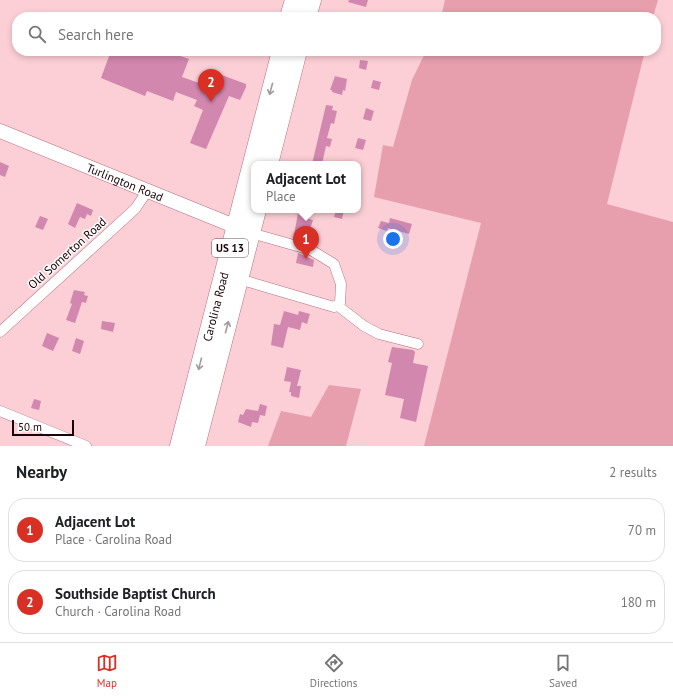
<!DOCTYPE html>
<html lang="en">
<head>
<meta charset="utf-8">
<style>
	body { margin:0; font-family:"PT Sans",sans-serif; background:#f6f6f6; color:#202124 }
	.scale { position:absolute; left:12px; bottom:10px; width:62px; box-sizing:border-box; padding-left:4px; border:2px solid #1a0308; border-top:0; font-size:11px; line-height:14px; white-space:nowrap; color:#1a0308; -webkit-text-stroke:3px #fdfdfd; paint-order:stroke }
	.you { position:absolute; left:393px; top:239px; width:14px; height:14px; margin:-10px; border:3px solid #fff; border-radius:50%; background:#1a73e8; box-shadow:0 0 0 6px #1a73e833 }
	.badge { display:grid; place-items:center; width:26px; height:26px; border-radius:50%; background:#d93025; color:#fff; font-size:13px; font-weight:700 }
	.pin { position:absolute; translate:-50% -33px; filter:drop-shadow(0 1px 2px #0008) }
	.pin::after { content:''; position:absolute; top:21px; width:14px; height:12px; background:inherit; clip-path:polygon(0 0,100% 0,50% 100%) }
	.popup { position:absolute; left:251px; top:161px; width:110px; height:52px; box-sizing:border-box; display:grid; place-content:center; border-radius:8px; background:#fff; filter:drop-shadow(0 1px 3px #0005); font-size:13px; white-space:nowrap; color:#757577 }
	.popup b { font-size:15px; color:#202124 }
	.popup::after { content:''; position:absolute; left:50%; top:100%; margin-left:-8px; border:8px solid transparent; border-top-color:#fff }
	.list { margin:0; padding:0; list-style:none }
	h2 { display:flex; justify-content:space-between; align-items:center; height:52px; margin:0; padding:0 16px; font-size:17px }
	h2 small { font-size:13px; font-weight:400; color:#757577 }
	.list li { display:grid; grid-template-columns:26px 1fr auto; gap:12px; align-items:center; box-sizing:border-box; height:64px; margin:0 8px 8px; padding:0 8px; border:1px solid #e0e0e0; border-radius:16px }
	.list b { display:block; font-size:15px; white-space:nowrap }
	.list p { margin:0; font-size:13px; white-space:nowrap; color:#757577 }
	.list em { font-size:13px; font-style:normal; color:#757577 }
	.icon { flex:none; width:22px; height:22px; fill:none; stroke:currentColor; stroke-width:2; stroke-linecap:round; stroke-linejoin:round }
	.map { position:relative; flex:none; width:673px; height:446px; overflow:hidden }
	.search { position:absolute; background:#fff; box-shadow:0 2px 6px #0003; left:12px; right:12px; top:12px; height:44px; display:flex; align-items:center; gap:10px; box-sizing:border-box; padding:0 14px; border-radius:16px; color:#757577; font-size:15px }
	.sheet { height:196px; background:#fff }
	nav { display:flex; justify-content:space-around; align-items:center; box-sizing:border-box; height:56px; border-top:1px solid #e0e0e0; background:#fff; font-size:11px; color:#757577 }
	nav a { display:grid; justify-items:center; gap:2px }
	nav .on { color:#d93025 }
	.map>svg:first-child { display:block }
	.green { fill:#e79fad }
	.building { fill:#d287af }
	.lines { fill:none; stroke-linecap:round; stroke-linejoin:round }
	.street-casing { stroke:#b3707e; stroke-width:11 }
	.secondary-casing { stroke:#b3707e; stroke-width:15 }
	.highway-casing { stroke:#b3707e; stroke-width:19 }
	.street { stroke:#fff; stroke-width:10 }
	.secondary { stroke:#fff; stroke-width:14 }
	.highway { stroke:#fff; stroke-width:18 }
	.oneway { stroke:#a39a9c }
	.labels { text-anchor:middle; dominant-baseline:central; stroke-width:3; stroke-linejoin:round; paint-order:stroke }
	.shield { fill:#fdfdfd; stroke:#5e4e52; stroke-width:1 }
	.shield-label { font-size:11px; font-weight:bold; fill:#1a0308 }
	.street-label { font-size:12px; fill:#1a0308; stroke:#fdfdfd }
</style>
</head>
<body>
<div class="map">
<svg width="673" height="446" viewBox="0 0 673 446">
	<rect width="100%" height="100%" fill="#fccfd6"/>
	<g class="green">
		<path d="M 445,0 L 658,0 L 653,17 L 441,17 Z"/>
		<path d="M 426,51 L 645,51 L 607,204 L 673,222 L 673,446 L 424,446 L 481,223 L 374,197 L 383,145 L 393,147 L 412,80 Z"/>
		<path d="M 329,385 L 361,389 L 346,446 L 268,446 L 281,411 L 311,417 Z"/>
	</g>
	<g class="building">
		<path d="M 349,0 L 368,0 L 366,7 L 348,2 Z"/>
		<path d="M 111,51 L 166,51 L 189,59 L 182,77 L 199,83 L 203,73 L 206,75 L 208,70 L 246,84 L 246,87 L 240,100 L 229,96 L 206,149 L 190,143 L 203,110 L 194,106 L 197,100 L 176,92 L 173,101 L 147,91 L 145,96 L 101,78 Z"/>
		<path d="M 360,60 L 368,61 L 366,70 L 359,68 Z"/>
		<path d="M 335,76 L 347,79 L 345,91 L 343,90 L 342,95 L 332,92 L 332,90 L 330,90 Z"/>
		<path d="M 373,80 L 381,82 L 379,90 L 371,88 Z"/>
		<path d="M 326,105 L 333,106 L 332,110 L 337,111 L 334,124 L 331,123 L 327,138 L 332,139 L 330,147 L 326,146 L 322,164 L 312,164 Z"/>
		<path d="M 366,108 L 374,111 L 371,121 L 363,119 Z"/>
		<path d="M 358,138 L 366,140 L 363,150 L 355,148 Z"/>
		<path d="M 0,162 L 9,166 L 5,177 L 0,175 Z"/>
		<path d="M 77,203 L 93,210 L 91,216 L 87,214 L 85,219 L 80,217 L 75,228 L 68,224 Z"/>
		<path d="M 336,210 L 344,210 L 342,219 L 334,217 Z"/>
		<path d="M 298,213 L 310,216 L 309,219 L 313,220 L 307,238 L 294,235 Z"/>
		<path d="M 40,216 L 48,219 L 43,230 L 35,227 Z"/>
		<path d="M 390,218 L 412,224 L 409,234 L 388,228 L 387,231 L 378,228 L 381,221 L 389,223 Z"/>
		<path d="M 298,253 L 314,260 L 313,267 L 296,263 Z"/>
		<path d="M 74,290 L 85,292 L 84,295 L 88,296 L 86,303 L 82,302 L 75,323 L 66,320 L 72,304 L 70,303 Z"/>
		<path d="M 284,311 L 298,315 L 299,311 L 310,314 L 307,324 L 302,322 L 300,330 L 288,327 L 283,348 L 271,345 L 274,324 L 280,325 Z"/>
		<path d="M 102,321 L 115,323 L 113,332 L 101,329 Z"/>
		<path d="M 47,333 L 59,338 L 53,351 L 42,346 Z"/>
		<path d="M 76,338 L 84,341 L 80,354 L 72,351 Z"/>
		<path d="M 392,347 L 413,350 L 415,352 L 413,363 L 428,366 L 416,422 L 400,418 L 404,399 L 385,395 L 392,363 L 388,362 Z"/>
		<path d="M 287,367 L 301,370 L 297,386 L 301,386 L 299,398 L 291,396 L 291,392 L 289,392 L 291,382 L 284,381 Z"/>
		<path d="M 34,399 L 41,401 L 39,410 L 31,408 Z"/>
		<path d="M 260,404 L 267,406 L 265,416 L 260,415 L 258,423 L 252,422 L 251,427 L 238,422 L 240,414 L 243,415 L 246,409 L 258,411 Z"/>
	</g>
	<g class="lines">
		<defs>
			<g id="street">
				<path d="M 239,279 L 334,307 L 340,303 L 341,284 L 334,264 L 311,250 L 251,233"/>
				<path d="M 338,306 L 364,326 L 379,334 L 418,344"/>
				<path d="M 0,332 L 135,209 L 148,190"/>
				<path d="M 0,411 L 86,446"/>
			</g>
			<g id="secondary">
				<path id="s1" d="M 0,131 L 244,230"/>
			</g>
			<g id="highway">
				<path d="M 289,17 L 294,0"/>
				<path d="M 307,17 L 312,0"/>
				<path d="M 269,164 L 298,51"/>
				<path id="s2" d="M 179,446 L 281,51"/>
				<path d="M 196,446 L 257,210"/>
			</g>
		</defs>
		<use href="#street" class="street-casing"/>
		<use href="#secondary" class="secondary-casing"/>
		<use href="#highway" class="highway-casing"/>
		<use href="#street" class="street"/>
		<use href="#secondary" class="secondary"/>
		<use href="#highway" class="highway"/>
	</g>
	<defs><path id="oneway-shaft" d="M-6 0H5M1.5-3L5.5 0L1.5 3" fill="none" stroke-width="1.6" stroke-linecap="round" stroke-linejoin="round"/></defs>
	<g class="oneway">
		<use href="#oneway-shaft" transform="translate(271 89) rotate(105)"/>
		<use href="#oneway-shaft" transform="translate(227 327) rotate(-75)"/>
		<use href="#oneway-shaft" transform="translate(200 364) rotate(104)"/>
	</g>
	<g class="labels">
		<rect class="shield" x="212" y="239" width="36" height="18" rx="3"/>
		<g class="shield-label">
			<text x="230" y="248">US 13</text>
		</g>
		<g class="street-label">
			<text stroke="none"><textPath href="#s1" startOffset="135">Turlington Road</textPath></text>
			<text transform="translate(67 253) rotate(-42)">Old Somerton Road</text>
			<text stroke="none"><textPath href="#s2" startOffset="144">Carolina Road</textPath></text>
		</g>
	</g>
</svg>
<div class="scale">50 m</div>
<div class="you"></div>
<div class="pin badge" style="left:306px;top:259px">1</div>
<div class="popup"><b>Adjacent Lot</b>Place</div>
<div class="pin badge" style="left:211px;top:102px">2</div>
<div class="search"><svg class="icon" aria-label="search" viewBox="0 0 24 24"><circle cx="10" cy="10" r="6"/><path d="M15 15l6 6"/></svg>Search here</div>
</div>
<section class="sheet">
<h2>Nearby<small>2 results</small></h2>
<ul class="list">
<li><span class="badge">1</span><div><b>Adjacent Lot</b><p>Place · Carolina Road</p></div><em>70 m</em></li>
<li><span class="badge">2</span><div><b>Southside Baptist Church</b><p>Church · Carolina Road</p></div><em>180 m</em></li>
</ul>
</section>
<nav>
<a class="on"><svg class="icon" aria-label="map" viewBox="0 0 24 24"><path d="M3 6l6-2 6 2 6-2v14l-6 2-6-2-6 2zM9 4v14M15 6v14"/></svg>Map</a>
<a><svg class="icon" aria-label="directions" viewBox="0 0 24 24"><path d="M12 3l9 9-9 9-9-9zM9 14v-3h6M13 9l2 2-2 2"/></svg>Directions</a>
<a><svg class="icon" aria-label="saved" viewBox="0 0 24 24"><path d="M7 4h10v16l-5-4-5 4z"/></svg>Saved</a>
</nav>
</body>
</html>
